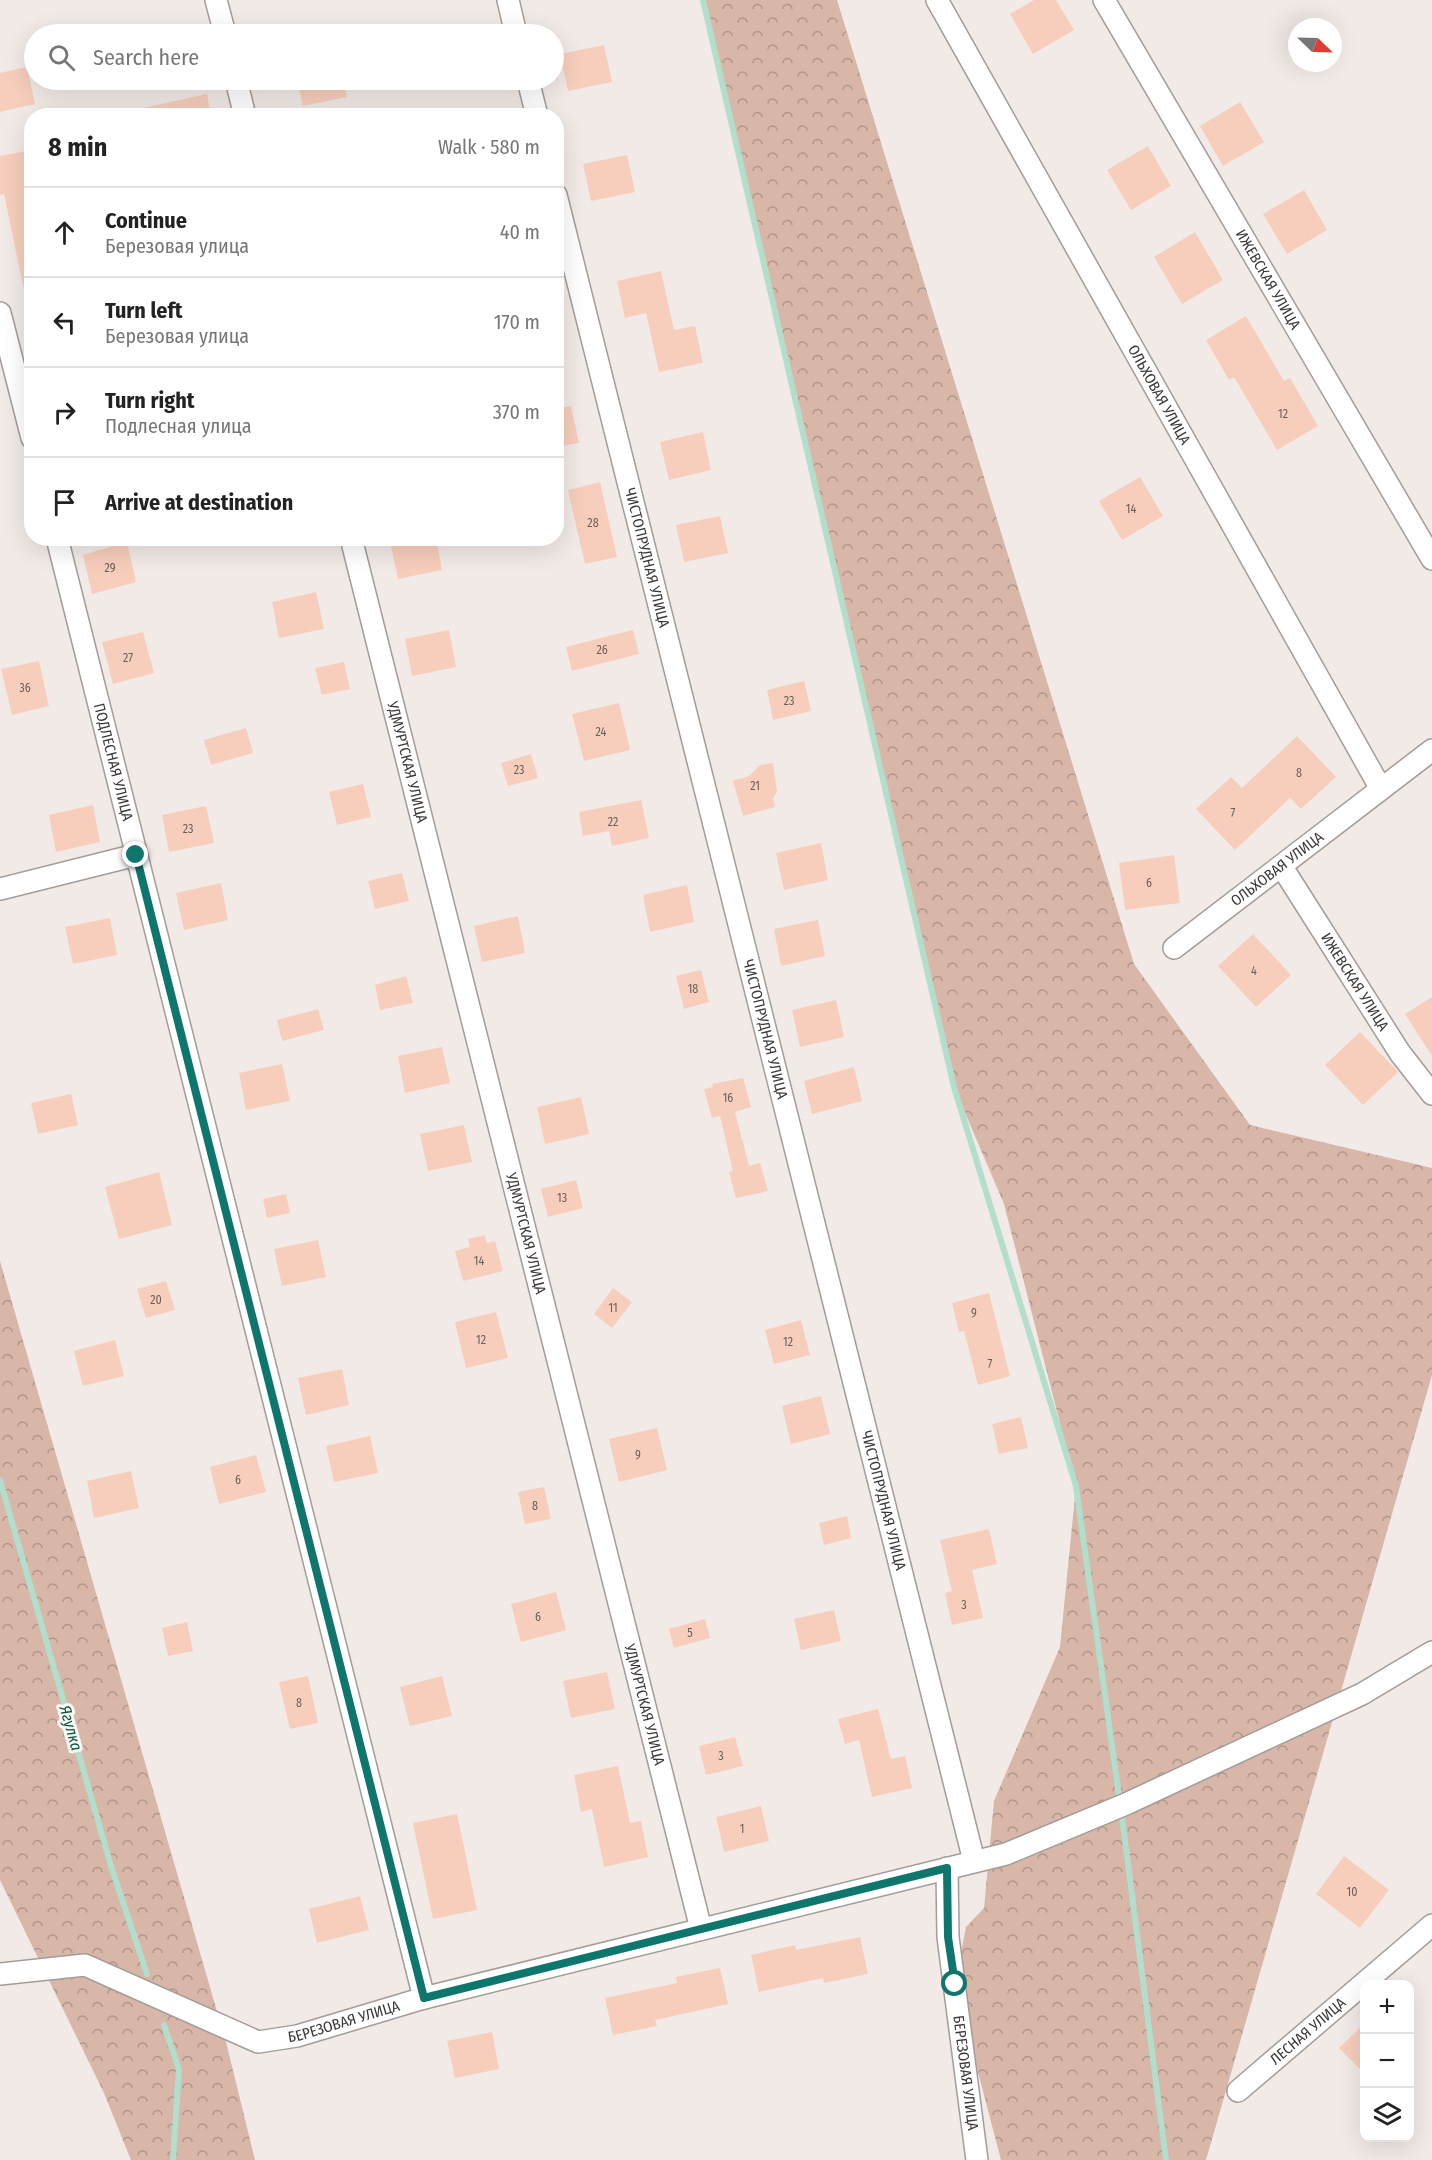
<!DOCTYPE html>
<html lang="en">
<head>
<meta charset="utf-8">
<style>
	body { margin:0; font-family:"Fira Sans Condensed",sans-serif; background:#f2f2f2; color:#222 }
	.controls { position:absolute; right:18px; bottom:18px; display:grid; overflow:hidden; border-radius:12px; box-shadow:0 6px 24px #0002 }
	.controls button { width:54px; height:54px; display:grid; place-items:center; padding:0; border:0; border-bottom:2px solid #e0e0e0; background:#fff; color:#222; font:30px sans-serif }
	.compass { position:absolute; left:1288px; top:18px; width:54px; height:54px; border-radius:50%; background:#fff; box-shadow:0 6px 24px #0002; rotate:113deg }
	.stop { position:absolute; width:18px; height:18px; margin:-14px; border:4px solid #0f766e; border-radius:50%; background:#fff }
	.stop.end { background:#0f766e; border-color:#fff; box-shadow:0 2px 6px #0008 }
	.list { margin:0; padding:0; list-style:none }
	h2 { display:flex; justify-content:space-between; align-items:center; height:78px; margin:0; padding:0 24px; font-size:26px }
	h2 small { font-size:20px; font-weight:400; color:#767676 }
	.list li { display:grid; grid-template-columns:39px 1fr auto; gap:18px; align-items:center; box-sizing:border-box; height:90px; padding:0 24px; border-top:2px solid #e0e0e0 }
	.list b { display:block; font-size:22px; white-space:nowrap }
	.list p { margin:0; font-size:20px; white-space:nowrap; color:#767676 }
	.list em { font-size:20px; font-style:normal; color:#767676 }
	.icon { flex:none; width:33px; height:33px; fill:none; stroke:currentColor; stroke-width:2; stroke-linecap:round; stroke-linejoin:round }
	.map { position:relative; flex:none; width:1432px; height:2160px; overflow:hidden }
	.search { position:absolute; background:#fff; box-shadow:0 6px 24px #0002; left:24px; top:24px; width:540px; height:66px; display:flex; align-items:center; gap:15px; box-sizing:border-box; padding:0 21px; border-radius:33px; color:#767676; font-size:22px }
	.panel { position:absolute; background:#fff; box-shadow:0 6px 24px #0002; left:24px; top:108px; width:540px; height:438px; border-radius:24px }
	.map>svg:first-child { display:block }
	.forest { fill:url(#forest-crowns) }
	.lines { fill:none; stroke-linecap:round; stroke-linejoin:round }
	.stream { stroke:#b2decb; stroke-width:6 }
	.building { fill:#f7cebc }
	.minor-casing { stroke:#a39c99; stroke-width:24 }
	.minor { stroke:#fff; stroke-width:21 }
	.route { stroke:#0f766e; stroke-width:8 }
	.labels { text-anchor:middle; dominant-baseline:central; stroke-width:6; stroke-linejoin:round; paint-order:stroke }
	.number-label { font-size:12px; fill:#6a5e58 }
	.street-label { font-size:15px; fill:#3b3837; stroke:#fef8f5 }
	.water-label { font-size:16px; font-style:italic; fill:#025840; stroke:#fef8f5 }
</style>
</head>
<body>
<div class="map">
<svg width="1432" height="2160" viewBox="0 0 1432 2160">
	<defs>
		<pattern id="forest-crowns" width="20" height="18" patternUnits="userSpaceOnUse" patternTransform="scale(1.5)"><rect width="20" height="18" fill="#d8b6a8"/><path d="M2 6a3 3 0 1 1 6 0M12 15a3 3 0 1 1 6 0" fill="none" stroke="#b0958a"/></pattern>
	</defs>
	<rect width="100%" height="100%" fill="#f2eae7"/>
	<g class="forest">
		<path d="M 701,0 L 837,0 L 1134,964 L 1250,1125 L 1432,1168 L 1432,1375 L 1206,2160 L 1001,2160 L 955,1984 L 966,1927 L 984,1908 L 994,1801 L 1060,1647 L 1076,1486 L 1004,1204 L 954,1087 L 753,215 Z"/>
		<path d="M 0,1261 L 227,2046 L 255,2160 L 131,2160 L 104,2093 L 0,1880 Z"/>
	</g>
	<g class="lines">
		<g class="stream">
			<path d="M 703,0 L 954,1087 L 1076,1486 L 1120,1803"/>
			<path d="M 0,1480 L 111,1866 L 147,1974"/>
			<path d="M 1122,1817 L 1166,2160"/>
			<path d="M 164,2025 L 179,2069 L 173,2160"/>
		</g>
	</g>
	<g class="building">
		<path d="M 1034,0 L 1056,0 L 1074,30 L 1033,54 L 1010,14 Z"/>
		<path d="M 604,45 L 612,82 L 568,91 L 560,54 Z"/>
		<path d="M 27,67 L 35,104 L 0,112 L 0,73 Z"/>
		<path d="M 297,80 L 343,80 L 347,97 L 303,106 Z"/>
		<path d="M 207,94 L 211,116 L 144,116 L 143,108 Z"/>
		<path d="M 1240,102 L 1264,142 L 1223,166 L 1200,126 Z"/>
		<path d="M 1148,146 L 1171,186 L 1131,210 L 1107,170 Z"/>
		<path d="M 32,150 L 32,289 L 24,290 L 4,194 L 0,195 L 0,156 Z"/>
		<path d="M 627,155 L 635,192 L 591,201 L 583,164 Z"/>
		<path d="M 1304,190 L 1327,230 L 1287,254 L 1263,214 Z"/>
		<path d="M 1195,232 L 1223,280 L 1182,304 L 1154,257 Z"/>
		<path d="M 661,271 L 674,330 L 695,326 L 703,363 L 659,372 L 646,313 L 625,318 L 617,281 Z"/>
		<path d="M 1246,316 L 1284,381 L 1290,378 L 1318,426 L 1277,450 L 1234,377 L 1229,380 L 1206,340 Z"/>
		<path d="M 571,406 L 579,443 L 556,447 L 556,409 Z"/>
		<path d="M 703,432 L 711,470 L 669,480 L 660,442 Z"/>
		<path d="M 1140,477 L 1163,516 L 1122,540 L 1099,501 Z"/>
		<path d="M 600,482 L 617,557 L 585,564 L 568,490 Z"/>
		<path d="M 720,516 L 728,553 L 684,562 L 676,525 Z"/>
		<path d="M 409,538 L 436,538 L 442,570 L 398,579 L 390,542 Z"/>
		<path d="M 127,542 L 136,582 L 92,594 L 83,555 Z"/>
		<path d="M 316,592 L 324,629 L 279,638 L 272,602 Z"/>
		<path d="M 449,630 L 456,667 L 412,676 L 405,639 Z"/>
		<path d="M 633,630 L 639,654 L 572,671 L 566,647 Z"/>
		<path d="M 143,632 L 154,673 L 113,684 L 102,642 Z"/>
		<path d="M 39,661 L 49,706 L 12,715 L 1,669 Z"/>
		<path d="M 344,662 L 350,689 L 322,695 L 315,668 Z"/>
		<path d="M 804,681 L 811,711 L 773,720 L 767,690 Z"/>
		<path d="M 619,703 L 630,750 L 584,761 L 572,714 Z"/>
		<path d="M 246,728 L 253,753 L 211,765 L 204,740 Z"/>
		<path d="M 1297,736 L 1336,777 L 1301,809 L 1290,798 L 1235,850 L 1196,809 L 1231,777 L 1242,788 Z"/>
		<path d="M 531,754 L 538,778 L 508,786 L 501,763 Z"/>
		<path d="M 773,763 L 777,792 L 773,798 L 775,807 L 743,816 L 733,781 L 749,776 L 760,765 Z"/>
		<path d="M 363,784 L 371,817 L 337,825 L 329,792 Z"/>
		<path d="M 641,800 L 649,838 L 612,846 L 609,831 L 583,836 L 579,812 Z"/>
		<path d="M 93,805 L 100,842 L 56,852 L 49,815 Z"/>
		<path d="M 206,806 L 214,843 L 169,852 L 162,815 Z"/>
		<path d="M 821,843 L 828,880 L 784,890 L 776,853 Z"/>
		<path d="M 1174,855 L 1180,903 L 1125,910 L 1119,863 Z"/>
		<path d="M 402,873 L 409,901 L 375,909 L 368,881 Z"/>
		<path d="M 221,883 L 228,920 L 184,930 L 176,893 Z"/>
		<path d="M 687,885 L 694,922 L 650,932 L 643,895 Z"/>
		<path d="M 518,916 L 525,953 L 482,962 L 474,926 Z"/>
		<path d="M 110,918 L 117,955 L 73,964 L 65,927 Z"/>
		<path d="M 818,920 L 825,956 L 781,966 L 774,929 Z"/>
		<path d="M 1253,934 L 1291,975 L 1256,1007 L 1218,966 Z"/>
		<path d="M 701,970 L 709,1002 L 684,1009 L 676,976 Z"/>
		<path d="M 406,976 L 413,1003 L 380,1010 L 375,985 Z"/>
		<path d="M 1432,997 L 1432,1056 L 1405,1014 Z"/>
		<path d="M 836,1000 L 844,1037 L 800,1047 L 792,1010 Z"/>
		<path d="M 318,1009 L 324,1030 L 282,1041 L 277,1020 Z"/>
		<path d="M 1360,1032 L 1398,1072 L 1363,1105 L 1325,1065 Z"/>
		<path d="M 442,1047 L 450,1083 L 405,1093 L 398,1056 Z"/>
		<path d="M 282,1064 L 290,1101 L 246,1110 L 239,1073 Z"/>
		<path d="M 854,1067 L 862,1101 L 812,1114 L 804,1081 Z"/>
		<path d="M 743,1078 L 751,1107 L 735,1112 L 749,1166 L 760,1163 L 768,1191 L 736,1198 L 729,1172 L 733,1171 L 720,1116 L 712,1118 L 704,1089 L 713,1087 L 712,1084 Z"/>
		<path d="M 71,1094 L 78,1125 L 38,1134 L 31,1103 Z"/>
		<path d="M 581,1097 L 589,1134 L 545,1144 L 537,1107 Z"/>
		<path d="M 464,1125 L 472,1162 L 428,1171 L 420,1134 Z"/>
		<path d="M 159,1172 L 172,1225 L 119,1239 L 105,1187 Z"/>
		<path d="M 576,1180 L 583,1208 L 548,1217 L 541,1189 Z"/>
		<path d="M 286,1194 L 290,1213 L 267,1218 L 263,1199 Z"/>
		<path d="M 485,1235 L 487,1243 L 495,1241 L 503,1271 L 463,1281 L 455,1251 L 470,1247 L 468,1239 Z"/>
		<path d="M 318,1240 L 326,1277 L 282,1286 L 274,1249 Z"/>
		<path d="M 166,1281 L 175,1310 L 146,1318 L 137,1289 Z"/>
		<path d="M 613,1288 L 632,1302 L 612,1328 L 594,1314 Z"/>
		<path d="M 989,1293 L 1010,1376 L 978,1385 L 964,1331 L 959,1332 L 952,1303 Z"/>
		<path d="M 496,1312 L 508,1358 L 466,1368 L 455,1322 Z"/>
		<path d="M 801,1320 L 810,1355 L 774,1364 L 765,1330 Z"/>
		<path d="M 115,1340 L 124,1376 L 83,1386 L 74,1351 Z"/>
		<path d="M 342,1369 L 349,1405 L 306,1415 L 298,1378 Z"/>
		<path d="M 821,1396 L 830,1434 L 791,1444 L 782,1406 Z"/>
		<path d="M 1021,1417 L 1028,1448 L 999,1454 L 992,1424 Z"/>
		<path d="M 657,1428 L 667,1470 L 619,1482 L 609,1439 Z"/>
		<path d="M 370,1436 L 378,1473 L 334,1482 L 326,1446 Z"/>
		<path d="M 256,1455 L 266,1492 L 219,1504 L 210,1467 Z"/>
		<path d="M 131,1471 L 139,1508 L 94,1518 L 87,1481 Z"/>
		<path d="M 544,1487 L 551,1519 L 525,1524 L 518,1492 Z"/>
		<path d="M 847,1516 L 851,1538 L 824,1545 L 819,1523 Z"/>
		<path d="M 989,1529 L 997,1564 L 972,1570 L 983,1618 L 952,1625 L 945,1593 L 952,1591 L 940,1540 Z"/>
		<path d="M 556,1592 L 566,1630 L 521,1642 L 511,1604 Z"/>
		<path d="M 834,1610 L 841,1641 L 801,1650 L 794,1619 Z"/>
		<path d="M 705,1619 L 710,1638 L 674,1648 L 669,1629 Z"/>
		<path d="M 187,1622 L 193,1651 L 168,1656 L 162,1628 Z"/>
		<path d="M 607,1672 L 615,1709 L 571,1718 L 563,1681 Z"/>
		<path d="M 308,1676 L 318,1723 L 290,1729 L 279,1682 Z"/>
		<path d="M 442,1676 L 452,1716 L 410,1726 L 400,1687 Z"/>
		<path d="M 878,1709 L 891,1759 L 905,1756 L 912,1788 L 872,1797 L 859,1740 L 845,1744 L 838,1719 Z"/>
		<path d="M 735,1737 L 743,1766 L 706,1775 L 699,1746 Z"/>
		<path d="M 618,1766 L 630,1823 L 641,1821 L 648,1857 L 604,1867 L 592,1809 L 581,1812 L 574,1775 Z"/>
		<path d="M 761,1806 L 769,1841 L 724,1852 L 716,1817 Z"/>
		<path d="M 457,1814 L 477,1910 L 433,1919 L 413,1823 Z"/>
		<path d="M 1344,1856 L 1389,1890 L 1360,1928 L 1316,1894 Z"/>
		<path d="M 360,1896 L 369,1930 L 317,1943 L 309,1909 Z"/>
		<path d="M 860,1937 L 868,1974 L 824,1983 L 823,1978 L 759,1992 L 751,1955 L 795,1945 L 796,1950 Z"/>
		<path d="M 720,1968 L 728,2004 L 655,2020 L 657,2026 L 613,2035 L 605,1998 L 677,1983 L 676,1977 Z"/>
		<path d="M 1365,2023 L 1365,2074 L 1339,2048 Z"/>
		<path d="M 492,2032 L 499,2069 L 455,2078 L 447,2041 Z"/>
	</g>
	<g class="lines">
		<defs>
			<g id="minor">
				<path d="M 216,0 L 225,34"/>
				<path d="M 508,0 L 516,34"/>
				<path id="s1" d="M 937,0 L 1381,789"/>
				<path id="s2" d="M 1104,0 L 1432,559"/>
				<path d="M 236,80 L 245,116"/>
				<path d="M 528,80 L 537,116"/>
				<path id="s3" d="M 556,195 L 974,1861"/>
				<path d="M 0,313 L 32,438"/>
				<path id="s4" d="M 57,538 L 424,1998"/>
				<path id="s5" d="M 351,538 L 701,1929"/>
				<path id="s6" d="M 1282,867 L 1400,1053 L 1432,1094"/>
				<path d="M 0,889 L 136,855"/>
				<path id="s7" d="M 1174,948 L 1432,750"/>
				<path id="s8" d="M 947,1868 L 948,1937 L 977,2160"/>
				<path id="s9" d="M 0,1974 L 85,1965 L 258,2042 L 297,2036 L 424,1998 L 1006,1854 L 1126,1804 L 1362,1694 L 1432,1652"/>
				<path id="s10" d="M 1238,2091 L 1432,1925"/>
			</g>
		</defs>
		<use href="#minor" class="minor-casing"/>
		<use href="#minor" class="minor"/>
	</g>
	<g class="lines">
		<path class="route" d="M 136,855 L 424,1998 L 947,1868 L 948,1937 L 955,1984"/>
	</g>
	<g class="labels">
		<g class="number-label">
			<text x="1283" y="414">12</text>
			<text x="1131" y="509">14</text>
			<text x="593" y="523">28</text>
			<text x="110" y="568">29</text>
			<text x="602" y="650">26</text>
			<text x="128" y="658">27</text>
			<text x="25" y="688">36</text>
			<text x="789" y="701">23</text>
			<text x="601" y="732">24</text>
			<text x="519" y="770">23</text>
			<text x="1299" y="773">8</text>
			<text x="755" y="786">21</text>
			<text x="1233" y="813">7</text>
			<text x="613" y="822">22</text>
			<text x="188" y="829">23</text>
			<text x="1149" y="883">6</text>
			<text x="1254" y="971">4</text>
			<text x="693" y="989">18</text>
			<text x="728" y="1098">16</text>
			<text x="562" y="1198">13</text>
			<text x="479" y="1261">14</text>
			<text x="156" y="1300">20</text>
			<text x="613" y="1308">11</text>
			<text x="974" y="1313">9</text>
			<text x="481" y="1340">12</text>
			<text x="788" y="1342">12</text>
			<text x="990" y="1364">7</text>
			<text x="638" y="1455">9</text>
			<text x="238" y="1480">6</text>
			<text x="535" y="1506">8</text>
			<text x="964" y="1605">3</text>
			<text x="538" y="1617">6</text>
			<text x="690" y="1633">5</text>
			<text x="299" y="1703">8</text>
			<text x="721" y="1756">3</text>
			<text x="742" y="1829">1</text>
			<text x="1352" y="1892">10</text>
		</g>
		<g class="street-label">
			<text stroke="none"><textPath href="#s2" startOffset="324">ИЖЕВСКАЯ УЛИЦА</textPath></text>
			<text stroke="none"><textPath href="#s1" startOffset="453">ОЛЬХОВАЯ УЛИЦА</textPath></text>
			<text stroke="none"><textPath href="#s3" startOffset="374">ЧИСТОПРУДНАЯ УЛИЦА</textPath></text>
			<text stroke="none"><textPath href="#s4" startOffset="231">ПОДЛЕСНАЯ УЛИЦА</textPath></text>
			<text stroke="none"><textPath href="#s5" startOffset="231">УДМУРТСКАЯ УЛИЦА</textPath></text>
			<text stroke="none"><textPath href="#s7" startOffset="130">ОЛЬХОВАЯ УЛИЦА</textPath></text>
			<text stroke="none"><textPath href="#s6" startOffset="136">ИЖЕВСКАЯ УЛИЦА</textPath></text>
			<text stroke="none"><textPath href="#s3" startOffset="860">ЧИСТОПРУДНАЯ УЛИЦА</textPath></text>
			<text stroke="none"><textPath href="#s5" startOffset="717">УДМУРТСКАЯ УЛИЦА</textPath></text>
			<text stroke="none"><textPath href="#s3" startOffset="1346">ЧИСТОПРУДНАЯ УЛИЦА</textPath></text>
			<text stroke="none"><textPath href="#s5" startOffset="1203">УДМУРТСКАЯ УЛИЦА</textPath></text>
			<text stroke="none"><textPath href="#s9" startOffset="363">БЕРЕЗОВАЯ УЛИЦА</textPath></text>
			<text stroke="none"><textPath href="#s10" startOffset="92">ЛЕСНАЯ УЛИЦА</textPath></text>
			<text stroke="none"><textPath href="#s8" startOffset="206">БЕРЕЗОВАЯ УЛИЦА</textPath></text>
		</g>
		<g class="water-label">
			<text transform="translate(71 1728) rotate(74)">Ягулка</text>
		</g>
	</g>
</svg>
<div class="controls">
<button>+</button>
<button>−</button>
<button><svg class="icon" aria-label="layers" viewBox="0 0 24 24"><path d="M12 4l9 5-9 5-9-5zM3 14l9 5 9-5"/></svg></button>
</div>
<svg class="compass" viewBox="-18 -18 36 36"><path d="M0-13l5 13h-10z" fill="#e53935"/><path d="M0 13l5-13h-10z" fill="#767676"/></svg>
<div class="stop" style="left:955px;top:1984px"></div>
<div class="stop end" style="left:136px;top:855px"></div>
<div class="search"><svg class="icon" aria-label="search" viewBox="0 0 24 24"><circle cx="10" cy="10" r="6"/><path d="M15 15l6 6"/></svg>Search here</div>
<section class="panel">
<h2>8 min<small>Walk · 580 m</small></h2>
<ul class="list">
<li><svg class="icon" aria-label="ahead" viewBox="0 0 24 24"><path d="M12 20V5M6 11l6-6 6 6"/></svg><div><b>Continue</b><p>Березовая улица</p></div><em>40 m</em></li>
<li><svg class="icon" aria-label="left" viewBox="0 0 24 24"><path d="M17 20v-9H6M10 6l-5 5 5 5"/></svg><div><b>Turn left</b><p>Березовая улица</p></div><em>170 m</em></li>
<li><svg class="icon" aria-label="right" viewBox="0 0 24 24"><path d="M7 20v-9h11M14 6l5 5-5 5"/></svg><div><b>Turn right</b><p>Подлесная улица</p></div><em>370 m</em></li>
<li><svg class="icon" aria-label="arrive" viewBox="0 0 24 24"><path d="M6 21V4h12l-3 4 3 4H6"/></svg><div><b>Arrive at destination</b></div></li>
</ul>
</section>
</div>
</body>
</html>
